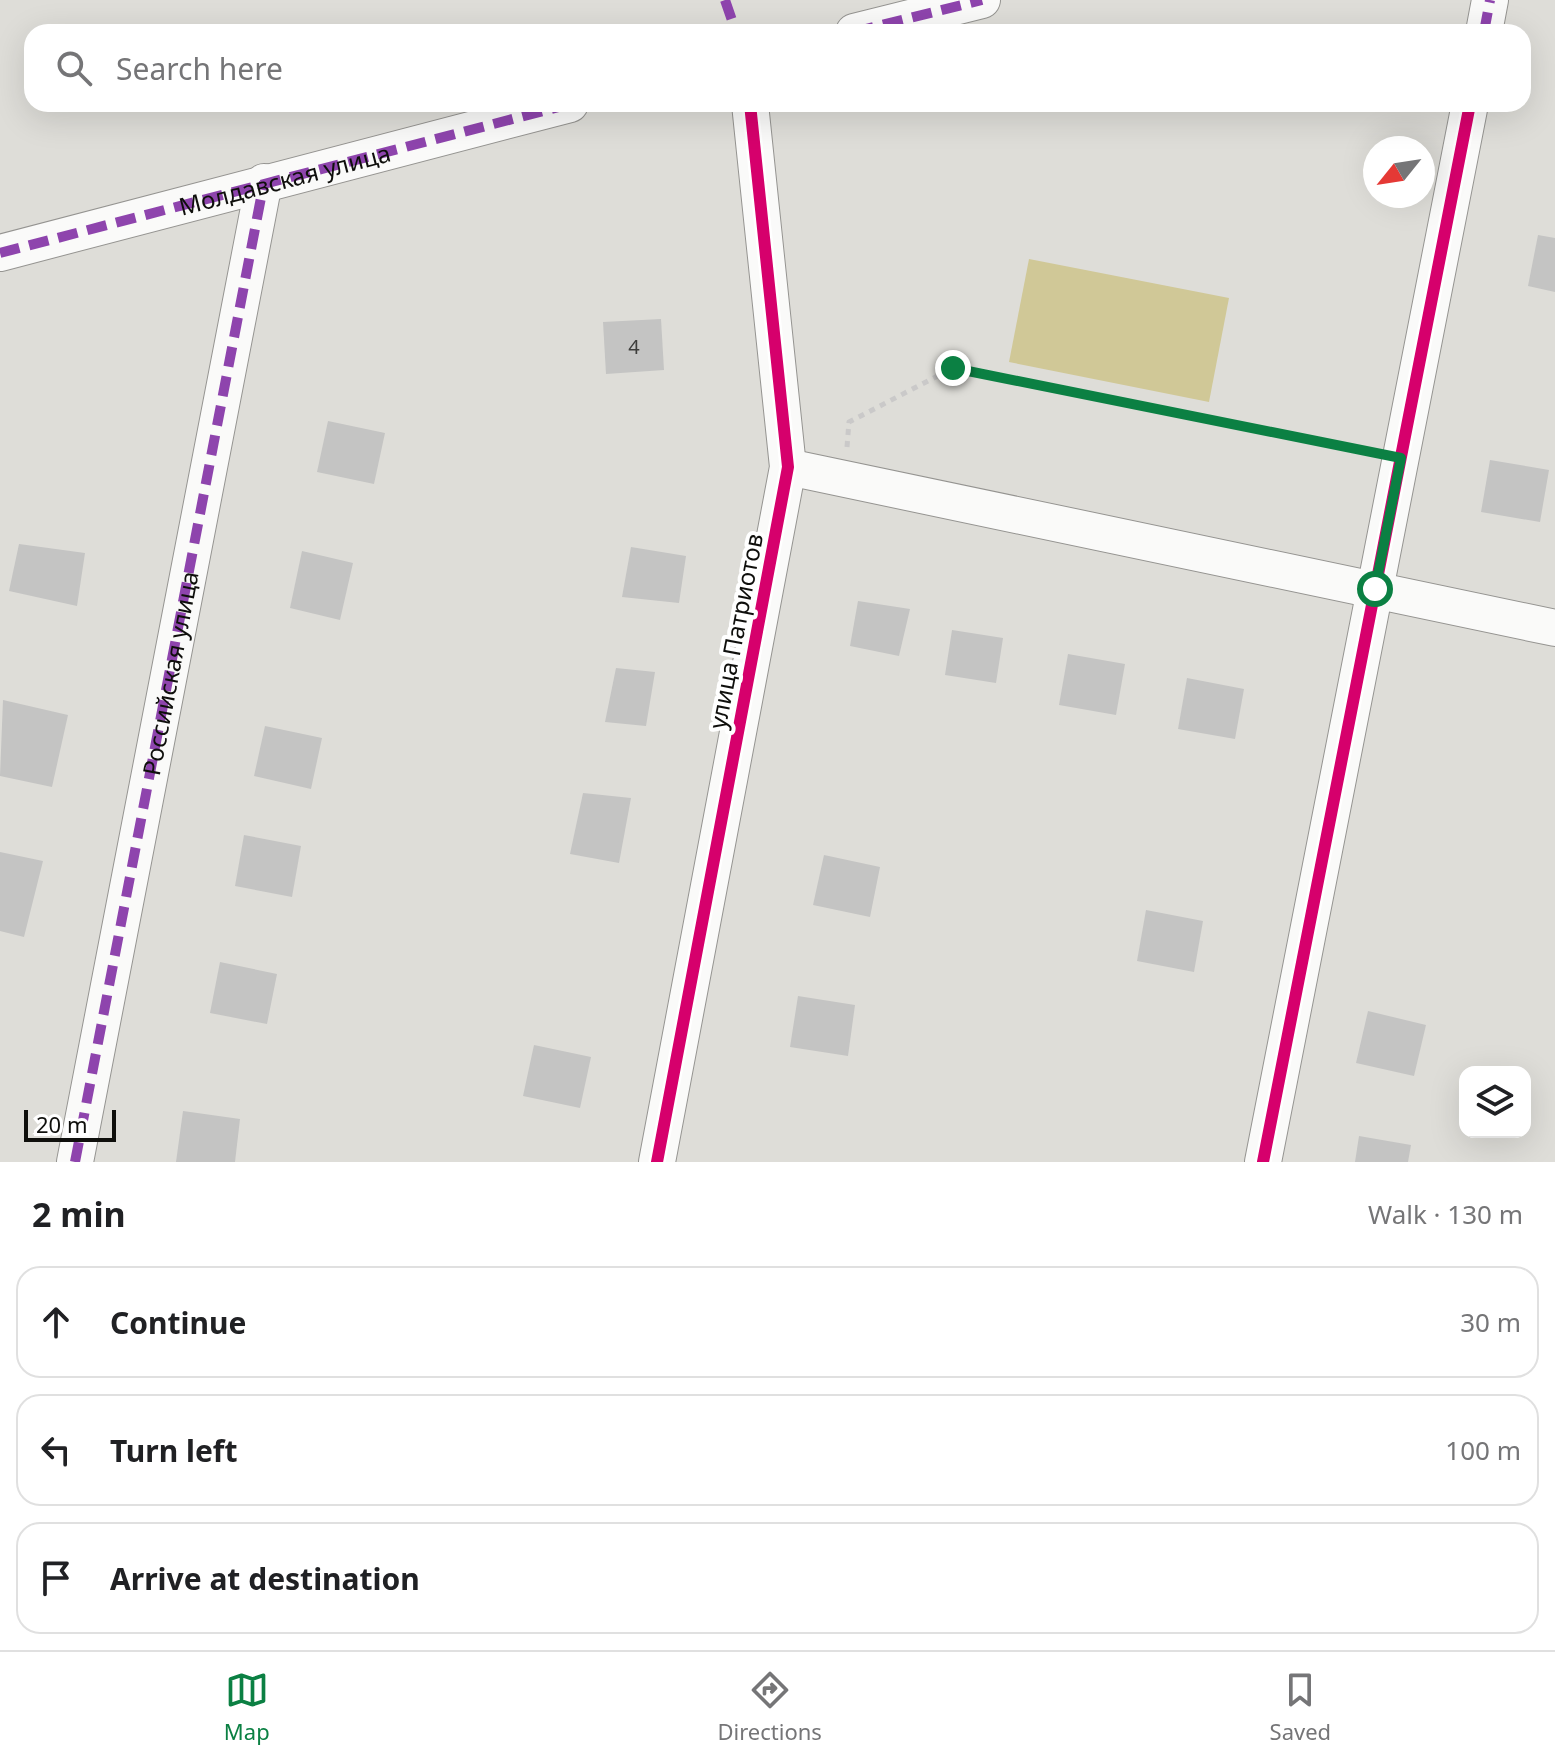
<!DOCTYPE html>
<html lang="en">
<head>
<meta charset="utf-8">
<style>
	body { margin:0; font-family:"Noto Sans",sans-serif; background:#f6f6f6; color:#202124 }
	.controls { position:absolute; right:24px; bottom:24px; display:grid; overflow:hidden; border-radius:16px; box-shadow:0 8px 32px #0002 }
	.controls button { width:72px; height:72px; display:grid; place-items:center; padding:0; border:0; border-bottom:2px solid #e0e0e0; background:#fff; color:#202124; font:40px sans-serif }
	.compass { position:absolute; left:1363px; top:136px; width:72px; height:72px; border-radius:50%; background:#fff; box-shadow:0 8px 32px #0002; rotate:240deg }
	.scale { position:absolute; left:24px; bottom:20px; width:92px; box-sizing:border-box; padding-left:8px; border:4px solid #0f0f0c; border-top:0; font-size:22px; line-height:28px; white-space:nowrap; color:#0f0f0c; -webkit-text-stroke:6px #fff; paint-order:stroke }
	.stop { position:absolute; width:24px; height:24px; margin:-18px; border:6px solid #0b8043; border-radius:50%; background:#fff }
	.stop.end { background:#0b8043; border-color:#fff; box-shadow:0 2px 8px #0008 }
	.list { margin:0; padding:0; list-style:none }
	h2 { display:flex; justify-content:space-between; align-items:center; height:104px; margin:0; padding:0 32px; font-size:34px }
	h2 small { font-size:26px; font-weight:400; color:#757577 }
	.list li { display:grid; grid-template-columns:52px 1fr auto; gap:24px; align-items:center; box-sizing:border-box; height:112px; margin:0 16px 16px; padding:0 16px; border:2px solid #e0e0e0; border-radius:24px }
	.list b { display:block; font-size:30px; white-space:nowrap }
	.list em { font-size:26px; font-style:normal; color:#757577 }
	.icon { flex:none; width:44px; height:44px; fill:none; stroke:currentColor; stroke-width:2; stroke-linecap:round; stroke-linejoin:round }
	.map { position:relative; flex:none; width:1555px; height:1162px; overflow:hidden }
	.search { position:absolute; background:#fff; box-shadow:0 8px 32px #0002; left:24px; right:24px; top:24px; height:88px; display:flex; align-items:center; gap:20px; box-sizing:border-box; padding:0 28px; border-radius:24px; color:#757577; font-size:30px }
	.sheet { height:488px; background:#fff }
	nav { display:flex; justify-content:space-around; align-items:center; box-sizing:border-box; height:112px; border-top:2px solid #e0e0e0; background:#fff; font-size:22px; color:#757577 }
	nav a { display:grid; justify-items:center; gap:4px }
	nav .on { color:#0b8043 }
	.map>svg:first-child { display:block }
	.green { fill:#d0c897 }
	.building { fill:#c4c4c3 }
	.lines { fill:none; stroke-linecap:round; stroke-linejoin:round }
	.street-casing { stroke:#959491; stroke-width:38 }
	.path { stroke:#cac9c9; stroke-width:5; stroke-dasharray:6 6; stroke-linecap:butt }
	.street { stroke:#fafaf9; stroke-width:36 }
	.quiet { stroke:#8e44ad; stroke-width:10; stroke-dasharray:20 10; stroke-linecap:butt }
	.cycleway-casing { stroke:#fff; stroke-width:17 }
	.cycleway { stroke:#d6006c; stroke-width:12 }
	.route { stroke:#0b8043; stroke-width:10 }
	.labels { text-anchor:middle; dominant-baseline:central; stroke-width:8; stroke-linejoin:round; paint-order:stroke }
	.number-label { font-size:20px; fill:#3e3e3c }
	.street-label { font-size:24px; fill:#0f0f0c; stroke:#fff }
</style>
</head>
<body>
<div class="map">
<svg width="1555" height="1162" viewBox="0 0 1555 1162">
	<rect width="100%" height="100%" fill="#deddd8"/>
	<path class="green" d="M 1029,259 L 1229,298 L 1209,402 L 1009,362 Z"/>
	<g class="building">
		<path d="M 1538,235 L 1555,238 L 1555,292 L 1528,286 Z"/>
		<path d="M 661,319 L 664,370 L 606,374 L 603,322 Z"/>
		<path d="M 328,421 L 385,433 L 374,484 L 317,472 Z"/>
		<path d="M 1490,460 L 1549,470 L 1540,522 L 1481,512 Z"/>
		<path d="M 19,544 L 85,553 L 77,606 L 9,591 Z"/>
		<path d="M 631,547 L 686,556 L 679,603 L 622,597 Z"/>
		<path d="M 302,551 L 353,563 L 340,620 L 290,608 Z"/>
		<path d="M 858,601 L 910,609 L 899,656 L 850,646 Z"/>
		<path d="M 952,630 L 1003,638 L 996,683 L 945,675 Z"/>
		<path d="M 1068,654 L 1125,664 L 1116,715 L 1059,705 Z"/>
		<path d="M 616,668 L 655,672 L 646,726 L 605,722 Z"/>
		<path d="M 1187,678 L 1244,689 L 1235,739 L 1178,729 Z"/>
		<path d="M 3,700 L 68,715 L 52,787 L 0,776 Z"/>
		<path d="M 265,726 L 322,738 L 311,789 L 254,776 Z"/>
		<path d="M 583,793 L 631,798 L 619,863 L 570,854 Z"/>
		<path d="M 244,835 L 301,846 L 292,897 L 235,886 Z"/>
		<path d="M 0,852 L 43,861 L 24,937 L 0,931 Z"/>
		<path d="M 824,855 L 880,867 L 870,917 L 813,905 Z"/>
		<path d="M 1146,910 L 1203,921 L 1194,972 L 1137,961 Z"/>
		<path d="M 220,962 L 277,974 L 267,1024 L 210,1013 Z"/>
		<path d="M 798,996 L 855,1005 L 848,1056 L 790,1047 Z"/>
		<path d="M 1368,1011 L 1426,1025 L 1414,1076 L 1356,1063 Z"/>
		<path d="M 534,1045 L 591,1057 L 580,1108 L 523,1096 Z"/>
		<path d="M 183,1111 L 240,1119 L 235,1162 L 176,1162 Z"/>
		<path d="M 1359,1136 L 1411,1145 L 1408,1162 L 1355,1162 Z"/>
	</g>
	<g class="lines">
		<defs>
			<g id="street">
				<path d="M 854,32 L 982,0"/>
				<path d="M 1484,32 L 1490,0"/>
				<path id="s1" d="M 0,253 L 570,104"/>
				<path d="M 788,467 L 1555,628"/>
				<path id="s2" d="M 75,1162 L 264,182"/>
				<path d="M 657,1162 L 788,467 L 750,104"/>
				<path d="M 1263,1162 L 1470,104"/>
			</g>
		</defs>
		<use href="#street" class="street-casing"/>
		<path class="path" d="M 847,447 L 849,422 L 953,368 L 1369,451"/>
		<use href="#street" class="street"/>
		<g class="quiet">
			<path d="M 725,0 L 736,32"/>
			<path d="M 854,32 L 982,0"/>
			<path d="M 1484,32 L 1490,0"/>
			<path d="M 0,253 L 570,104"/>
			<path d="M 75,1162 L 264,182"/>
		</g>
		<defs>
			<g id="cycleway">
				<path d="M 657,1162 L 788,467 L 750,104"/>
				<path d="M 1263,1162 L 1470,104"/>
			</g>
		</defs>
		<use href="#cycleway" class="cycleway-casing"/>
		<use href="#cycleway" class="cycleway"/>
	</g>
	<g class="lines">
		<path class="route" d="M 953,368 L 1401,458 L 1375,589"/>
	</g>
	<g class="labels">
		<g class="number-label">
			<text x="634" y="346">4</text>
		</g>
		<g class="street-label">
			<text stroke="none"><textPath href="#s1" startOffset="294">Молдавская улица</textPath></text>
			<text transform="translate(735 631) rotate(-79)">улица Патриотов</text>
			<text stroke="none"><textPath href="#s2" startOffset="498">Российская улица</textPath></text>
		</g>
	</g>
</svg>
<div class="controls">
<button><svg class="icon" aria-label="layers" viewBox="0 0 24 24"><path d="M12 4l9 5-9 5-9-5zM3 14l9 5 9-5"/></svg></button>
</div>
<svg class="compass" viewBox="-18 -18 36 36"><path d="M0-13l5 13h-10z" fill="#e53935"/><path d="M0 13l5-13h-10z" fill="#757577"/></svg>
<div class="scale">20 m</div>
<div class="stop" style="left:1375px;top:589px"></div>
<div class="stop end" style="left:953px;top:368px"></div>
<div class="search"><svg class="icon" aria-label="search" viewBox="0 0 24 24"><circle cx="10" cy="10" r="6"/><path d="M15 15l6 6"/></svg>Search here</div>
</div>
<section class="sheet">
<h2>2 min<small>Walk · 130 m</small></h2>
<ul class="list">
<li><svg class="icon" aria-label="ahead" viewBox="0 0 24 24"><path d="M12 20V5M6 11l6-6 6 6"/></svg><div><b>Continue</b></div><em>30 m</em></li>
<li><svg class="icon" aria-label="left" viewBox="0 0 24 24"><path d="M17 20v-9H6M10 6l-5 5 5 5"/></svg><div><b>Turn left</b></div><em>100 m</em></li>
<li><svg class="icon" aria-label="arrive" viewBox="0 0 24 24"><path d="M6 21V4h12l-3 4 3 4H6"/></svg><div><b>Arrive at destination</b></div></li>
</ul>
</section>
<nav>
<a class="on"><svg class="icon" aria-label="map" viewBox="0 0 24 24"><path d="M3 6l6-2 6 2 6-2v14l-6 2-6-2-6 2zM9 4v14M15 6v14"/></svg>Map</a>
<a><svg class="icon" aria-label="directions" viewBox="0 0 24 24"><path d="M12 3l9 9-9 9-9-9zM9 14v-3h6M13 9l2 2-2 2"/></svg>Directions</a>
<a><svg class="icon" aria-label="saved" viewBox="0 0 24 24"><path d="M7 4h10v16l-5-4-5 4z"/></svg>Saved</a>
</nav>
</body>
</html>
